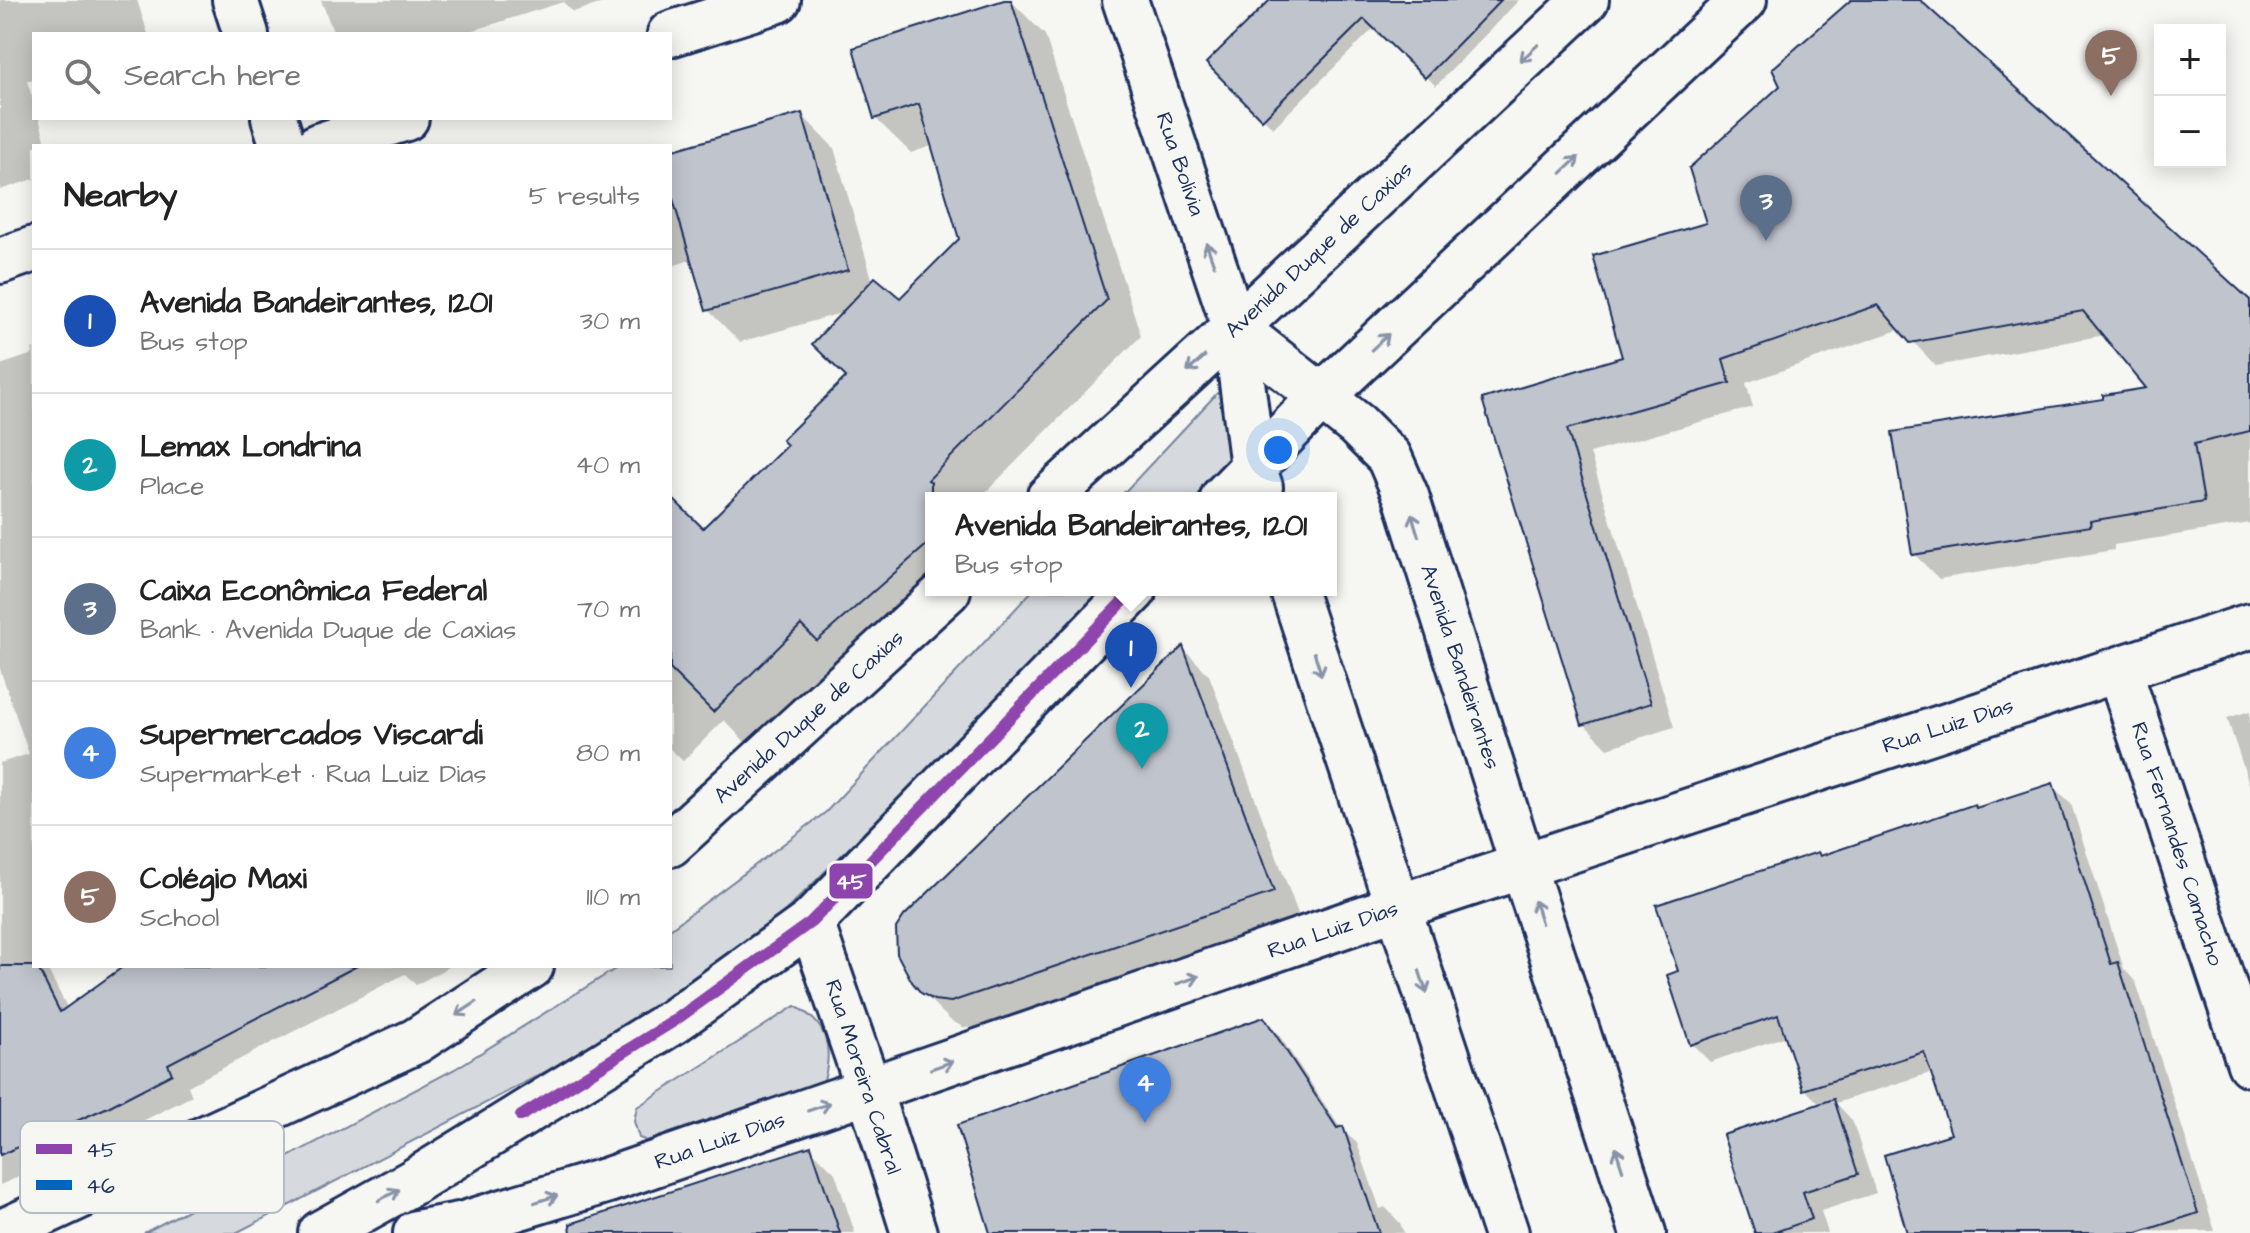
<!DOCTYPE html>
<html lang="en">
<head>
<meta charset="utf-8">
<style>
	body { margin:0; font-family:"Architects Daughter",sans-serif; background:#f6f6f6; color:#222 }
	.controls { position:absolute; right:24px; top:24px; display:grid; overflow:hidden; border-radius:0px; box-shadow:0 4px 20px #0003 }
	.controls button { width:72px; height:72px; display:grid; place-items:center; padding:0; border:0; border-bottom:2px solid #e0e0e0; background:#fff; color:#222; font:40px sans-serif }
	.you { position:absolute; left:1278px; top:450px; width:28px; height:28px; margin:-20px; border:6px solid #fff; border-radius:50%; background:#1a73e8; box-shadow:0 0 0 12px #1a73e833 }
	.badge { display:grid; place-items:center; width:52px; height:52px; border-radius:50%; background:#1a73e8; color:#fff; font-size:26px; font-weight:700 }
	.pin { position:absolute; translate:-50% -66px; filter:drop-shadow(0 2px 4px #0008) }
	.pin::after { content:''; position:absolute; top:42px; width:28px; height:24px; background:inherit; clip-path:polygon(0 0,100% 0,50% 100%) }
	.popup { position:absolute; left:925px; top:492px; width:412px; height:104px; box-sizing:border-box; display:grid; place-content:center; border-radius:0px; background:#fff; filter:drop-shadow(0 2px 6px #0005); font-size:26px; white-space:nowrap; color:#767676 }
	.popup b { font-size:30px; color:#222 }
	.popup::after { content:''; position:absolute; left:50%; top:100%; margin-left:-16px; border:16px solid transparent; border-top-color:#fff }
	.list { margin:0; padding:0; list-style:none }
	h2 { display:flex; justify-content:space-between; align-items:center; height:104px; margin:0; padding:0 32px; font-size:34px }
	h2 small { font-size:26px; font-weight:400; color:#767676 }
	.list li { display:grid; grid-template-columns:52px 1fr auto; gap:24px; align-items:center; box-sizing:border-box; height:144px; padding:0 32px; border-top:2px solid #e0e0e0 }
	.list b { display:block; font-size:30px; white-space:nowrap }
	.list p { margin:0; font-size:26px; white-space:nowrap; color:#767676 }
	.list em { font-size:26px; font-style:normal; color:#767676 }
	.icon { flex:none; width:44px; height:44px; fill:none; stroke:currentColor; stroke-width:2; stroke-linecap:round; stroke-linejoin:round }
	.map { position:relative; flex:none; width:2250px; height:1233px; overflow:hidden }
	.search { position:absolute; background:#fff; box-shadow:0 4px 20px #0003; left:32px; top:32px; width:640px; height:88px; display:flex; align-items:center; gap:20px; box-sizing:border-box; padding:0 28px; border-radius:0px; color:#767676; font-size:30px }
	.panel { position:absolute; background:#fff; box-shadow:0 4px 20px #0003; left:32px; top:144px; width:640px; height:824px; border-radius:0px }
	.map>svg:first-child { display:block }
	.green { fill:#d6d9dd; stroke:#78849e; stroke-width:2 }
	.shadow { fill:#0003 }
	.building { fill:#c0c4cd; stroke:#1b2f5e; stroke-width:2 }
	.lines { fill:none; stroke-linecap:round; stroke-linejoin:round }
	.minor-casing { stroke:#1b2f5e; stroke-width:50 }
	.tertiary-casing { stroke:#1b2f5e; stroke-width:50 }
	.secondary-casing { stroke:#1b2f5e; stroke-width:50 }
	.minor { stroke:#f6f6f2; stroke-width:44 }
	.tertiary { stroke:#f6f6f2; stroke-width:44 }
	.secondary { stroke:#f6f6f2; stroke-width:44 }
	.bus-1-casing { stroke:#f6f6f2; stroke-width:18 }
	.bus-1 { stroke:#8e44ad; stroke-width:12 }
	.oneway { stroke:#8892a8 }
	.labels { text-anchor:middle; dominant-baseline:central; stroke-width:6; stroke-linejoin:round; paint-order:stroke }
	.street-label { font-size:22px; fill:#1b2f5e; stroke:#f6f6f2 }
	.key { fill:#f6f6f2; stroke:#b4bac6; stroke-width:2 }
	.key-label { font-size:22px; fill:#1b2f5e }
	.line-badge { stroke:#f6f6f2; stroke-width:3 }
	.badge-label { font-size:22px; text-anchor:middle; font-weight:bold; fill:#fff }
</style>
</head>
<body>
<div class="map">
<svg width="2250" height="1233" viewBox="0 0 2250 1233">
	<rect width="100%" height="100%" fill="#f6f6f2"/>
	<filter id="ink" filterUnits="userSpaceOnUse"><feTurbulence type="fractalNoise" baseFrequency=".0125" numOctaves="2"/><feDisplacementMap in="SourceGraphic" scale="16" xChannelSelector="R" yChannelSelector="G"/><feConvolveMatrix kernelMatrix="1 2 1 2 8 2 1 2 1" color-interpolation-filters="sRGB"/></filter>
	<g filter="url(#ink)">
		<g class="green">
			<path d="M 1222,388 L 1235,465 L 1202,498 L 1119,498 Z"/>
			<path d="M 1033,590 L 1109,590 L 754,942 L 570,1059 L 236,1233 L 144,1233 L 455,1069 L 620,966 L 670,966 L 670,929 L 826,812 Z"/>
			<path d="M 795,1006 C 827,1023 833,1047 824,1080 L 658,1145 L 639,1138 L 634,1121 L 637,1107 Z"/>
		</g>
		<g class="shadow">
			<path d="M 0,0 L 137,0 L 148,34 L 34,34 L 34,79 L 27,81 L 34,103 L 34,118 L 39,118 L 47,146 L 34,146 L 34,179 L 0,190 Z"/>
			<path d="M 321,0 L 613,0 L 573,12 L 563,2 L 462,34 L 334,34 Z"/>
			<path d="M 1010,0 L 1045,35 L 1141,336 L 980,498 L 931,498 L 931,590 L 853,674 L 837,659 L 749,746 L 724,720 L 683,761 L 670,749 L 670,498 L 703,531 L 790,445 L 848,377 L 845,312 L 740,342 L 708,310 L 693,259 L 670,267 L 670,153 L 802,115 L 834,148 L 873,282 L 900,301 L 962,240 L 934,145 L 911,153 L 875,118 Z"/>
			<path d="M 1272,0 L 1519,0 L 1436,86 L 1375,27 L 1273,128 L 1209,63 Z"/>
			<path d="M 1854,0 L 1917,0 L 2250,302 L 2250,523 L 2114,545 L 2114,550 L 1939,579 L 1914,554 L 2106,400 L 2150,389 L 2105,335 L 1936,366 L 1901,329 L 1746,383 L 1753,407 L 1590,453 L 1674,727 L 1608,748 L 1584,724 L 1485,400 L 1625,358 L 1709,225 L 1783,87 Z"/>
			<path d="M 34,348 L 34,966 L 46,966 L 68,1009 L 128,966 L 450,966 L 416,985 L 405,974 L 188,1086 L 192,1096 L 129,1128 L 0,1185 L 0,763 L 29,754 L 0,669 L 0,365 L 33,354 L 32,349 Z"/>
			<path d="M 1183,648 L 1209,675 L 1300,919 L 979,1028 L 963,1027 L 950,1020 L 922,992 Z"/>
			<path d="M 2250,711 L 2250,787 L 2227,718 Z"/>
			<path d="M 2052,786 L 2071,804 L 2124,969 L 2136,982 L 2215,1231 L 1909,1233 L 1953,1135 L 1933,1072 L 1836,1103 L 1852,1120 L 1876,1193 L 1821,1211 L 1828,1233 L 1757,1233 L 1820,1105 L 1805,1089 L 1787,1036 L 1710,1062 L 1692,1044 L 1680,973 L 1821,857 Z"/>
			<path d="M 1264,1019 L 1279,1035 L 1341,1129 L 1357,1143 L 1380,1209 L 1385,1207 L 1400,1223 L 1404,1233 L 992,1233 Z"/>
			<path d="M 810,1148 L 835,1173 L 855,1233 L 588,1233 Z"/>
		</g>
		<g class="building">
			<path d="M 1004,0 L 1011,0 L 1107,300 L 928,480 L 931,482 L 931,541 L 817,641 L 801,625 L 713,712 L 670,669 L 670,496 L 703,528 L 787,445 L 782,440 L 846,377 L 812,344 L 875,277 L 900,298 L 959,239 L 919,104 L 874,119 L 853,48 Z"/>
			<path d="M 1270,0 L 1501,0 L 1425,78 L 1364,19 L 1262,120 L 1206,63 Z"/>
			<path d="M 1851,0 L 1920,0 L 2250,300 L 2250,431 L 2194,444 L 2204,502 L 2090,521 L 2091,526 L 1912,555 L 1892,432 L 2103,399 L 2103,395 L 2146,388 L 2083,311 L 1910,343 L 1878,305 L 1723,359 L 1730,383 L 1567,429 L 1651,703 L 1582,725 L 1482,399 L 1622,357 L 1593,256 L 1706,223 L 1689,168 L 1780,86 L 1772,69 Z"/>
			<path d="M 802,113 L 848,270 L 706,311 L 670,189 L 670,151 Z"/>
			<path d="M 1183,646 L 1274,892 L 951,1002 L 934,1000 L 921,993 L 912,982 L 897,954 L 896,928 L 904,916 Z"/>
			<path d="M 2053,783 L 2111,964 L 2118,962 L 2198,1213 L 2137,1233 L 1907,1233 L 1884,1155 L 1951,1134 L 1924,1052 L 1803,1090 L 1778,1015 L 1690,1045 L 1667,975 L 1678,971 L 1656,905 L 1818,852 L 1820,856 L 1975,804 L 1976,808 Z"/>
			<path d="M 0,966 L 37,966 L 60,1012 L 124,966 L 357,966 L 168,1064 L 172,1074 L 108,1107 L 0,1155 Z"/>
			<path d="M 1264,1017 L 1337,1128 L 1343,1126 L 1379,1233 L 990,1233 L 957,1125 Z"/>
			<path d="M 1834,1099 L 1858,1174 L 1803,1192 L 1812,1219 L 1772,1233 L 1755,1233 L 1723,1135 Z"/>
			<path d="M 811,1146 L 840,1233 L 571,1233 L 570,1224 Z"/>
		</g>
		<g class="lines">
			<defs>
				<g id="minor">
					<path d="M 235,0 L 246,34"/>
					<path d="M 670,34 L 778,0"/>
					<path d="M 274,118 L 283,146"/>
					<path d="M 318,146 L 406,118"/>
					<path d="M 0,261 L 34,249"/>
					<path d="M 2119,670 L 2250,1064"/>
					<path d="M 811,922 L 869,1090 L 914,1233"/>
					<path d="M 416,1233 L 464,1224 L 608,1180 L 1371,916 L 2250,626"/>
				</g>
				<path id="tertiary" d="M 1125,0 L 1235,328"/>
				<g id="secondary">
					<path d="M 1235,328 L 1357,425 L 1389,457 L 1406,496 L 1523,866 L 1643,1233"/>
					<path d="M 1235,328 L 1253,467 L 1260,487"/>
					<path d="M 1049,498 L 1250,314 L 1586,0"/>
					<path d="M 1223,498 L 1323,395 L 1744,0"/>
					<path d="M 1293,590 L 1506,1233"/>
					<path d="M 670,844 L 948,590"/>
					<path d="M 0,1233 L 416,1041 L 531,966"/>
					<path d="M 321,1233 L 413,1182 L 674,1021 L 811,922 L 1134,590"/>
				</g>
			</defs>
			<use href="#minor" class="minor-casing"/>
			<use href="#tertiary" class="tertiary-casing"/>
			<use href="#secondary" class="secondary-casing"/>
			<use href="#minor" class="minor"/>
			<use href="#tertiary" class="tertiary"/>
			<use href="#secondary" class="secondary"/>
			<defs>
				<path id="bus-1" d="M 521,1116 L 674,1021 L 811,922 L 1134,590"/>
			</defs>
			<use href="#bus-1" class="bus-1-casing"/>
			<use href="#bus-1" class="bus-1"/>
		</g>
		<defs><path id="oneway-shaft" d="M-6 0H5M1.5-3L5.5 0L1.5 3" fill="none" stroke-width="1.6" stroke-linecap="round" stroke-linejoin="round" transform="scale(2)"/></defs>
		<g class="oneway">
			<use href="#oneway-shaft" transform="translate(1529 53) rotate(137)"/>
			<use href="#oneway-shaft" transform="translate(1570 165) rotate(-43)"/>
			<use href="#oneway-shaft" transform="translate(1210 254) rotate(-109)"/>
			<use href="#oneway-shaft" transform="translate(1380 342) rotate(-43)"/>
			<use href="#oneway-shaft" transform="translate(1196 364) rotate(138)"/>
			<use href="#oneway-shaft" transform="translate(1415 525) rotate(-107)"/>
			<use href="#oneway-shaft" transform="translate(1318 664) rotate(72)"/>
			<use href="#oneway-shaft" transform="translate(1538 912) rotate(-108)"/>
			<use href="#oneway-shaft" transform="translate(1188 980) rotate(-19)"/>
			<use href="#oneway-shaft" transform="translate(1423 982) rotate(72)"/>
			<use href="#oneway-shaft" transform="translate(466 1009) rotate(147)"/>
			<use href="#oneway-shaft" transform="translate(942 1065) rotate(-19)"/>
			<use href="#oneway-shaft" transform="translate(819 1107) rotate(-19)"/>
			<use href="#oneway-shaft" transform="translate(1619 1159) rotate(-108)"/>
			<use href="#oneway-shaft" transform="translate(389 1195) rotate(-28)"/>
			<use href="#oneway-shaft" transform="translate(546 1199) rotate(-17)"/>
		</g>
	</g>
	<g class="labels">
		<g class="street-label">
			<text transform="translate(1180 164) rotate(71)">Rua Bolívia</text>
			<text transform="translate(1319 250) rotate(-43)">Avenida Duque de Caxias</text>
			<text transform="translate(1460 667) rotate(72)">Avenida Bandeirantes</text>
			<text transform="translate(809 717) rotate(-42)">Avenida Duque de Caxias</text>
			<text transform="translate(1948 726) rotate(-18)">Rua Luiz Dias</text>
			<text transform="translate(2177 844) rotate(72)">Rua Fernandes Camacho</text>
			<text transform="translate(1333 930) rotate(-19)">Rua Luiz Dias</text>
			<text transform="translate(863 1077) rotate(72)">Rua Moreira Cabral</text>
			<text transform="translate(720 1141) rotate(-19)">Rua Luiz Dias</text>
		</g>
	</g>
	<rect x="20" y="1121" width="264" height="92" rx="12" class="key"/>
	<rect x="36" y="1144" width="36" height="10" fill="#8e44ad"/>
	<rect x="36" y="1180" width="36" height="10" fill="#0065bd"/>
	<g class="key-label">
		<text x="86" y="1157">45</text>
		<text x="86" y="1193">46</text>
	</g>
	<rect class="line-badge" x="828" y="862" width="46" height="38" rx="8" fill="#8e44ad"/>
	<g class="badge-label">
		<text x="851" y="889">45</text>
	</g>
</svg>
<div class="controls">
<button>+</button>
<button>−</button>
</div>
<div class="you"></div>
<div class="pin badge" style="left:1131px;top:688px;background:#1a4fb4">1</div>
<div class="popup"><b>Avenida Bandeirantes, 1201</b>Bus stop</div>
<div class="pin badge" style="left:1142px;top:769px;background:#0f9aa8">2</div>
<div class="pin badge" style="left:1766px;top:241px;background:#5c6f8a">3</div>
<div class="pin badge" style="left:1145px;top:1123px;background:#3f7fe0">4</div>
<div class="pin badge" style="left:2111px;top:96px;background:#8d6e63">5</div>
<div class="search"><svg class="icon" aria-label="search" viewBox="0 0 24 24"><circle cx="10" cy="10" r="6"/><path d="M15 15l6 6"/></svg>Search here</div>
<section class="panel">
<h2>Nearby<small>5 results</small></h2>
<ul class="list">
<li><span class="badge" style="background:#1a4fb4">1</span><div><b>Avenida Bandeirantes, 1201</b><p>Bus stop</p></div><em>30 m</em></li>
<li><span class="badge" style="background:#0f9aa8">2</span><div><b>Lemax Londrina</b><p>Place</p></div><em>40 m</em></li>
<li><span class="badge" style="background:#5c6f8a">3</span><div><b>Caixa Econômica Federal</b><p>Bank · Avenida Duque de Caxias</p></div><em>70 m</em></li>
<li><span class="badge" style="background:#3f7fe0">4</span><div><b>Supermercados Viscardi</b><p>Supermarket · Rua Luiz Dias</p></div><em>80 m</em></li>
<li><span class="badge" style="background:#8d6e63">5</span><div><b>Colégio Maxi</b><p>School</p></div><em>110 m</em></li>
</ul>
</section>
</div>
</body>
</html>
